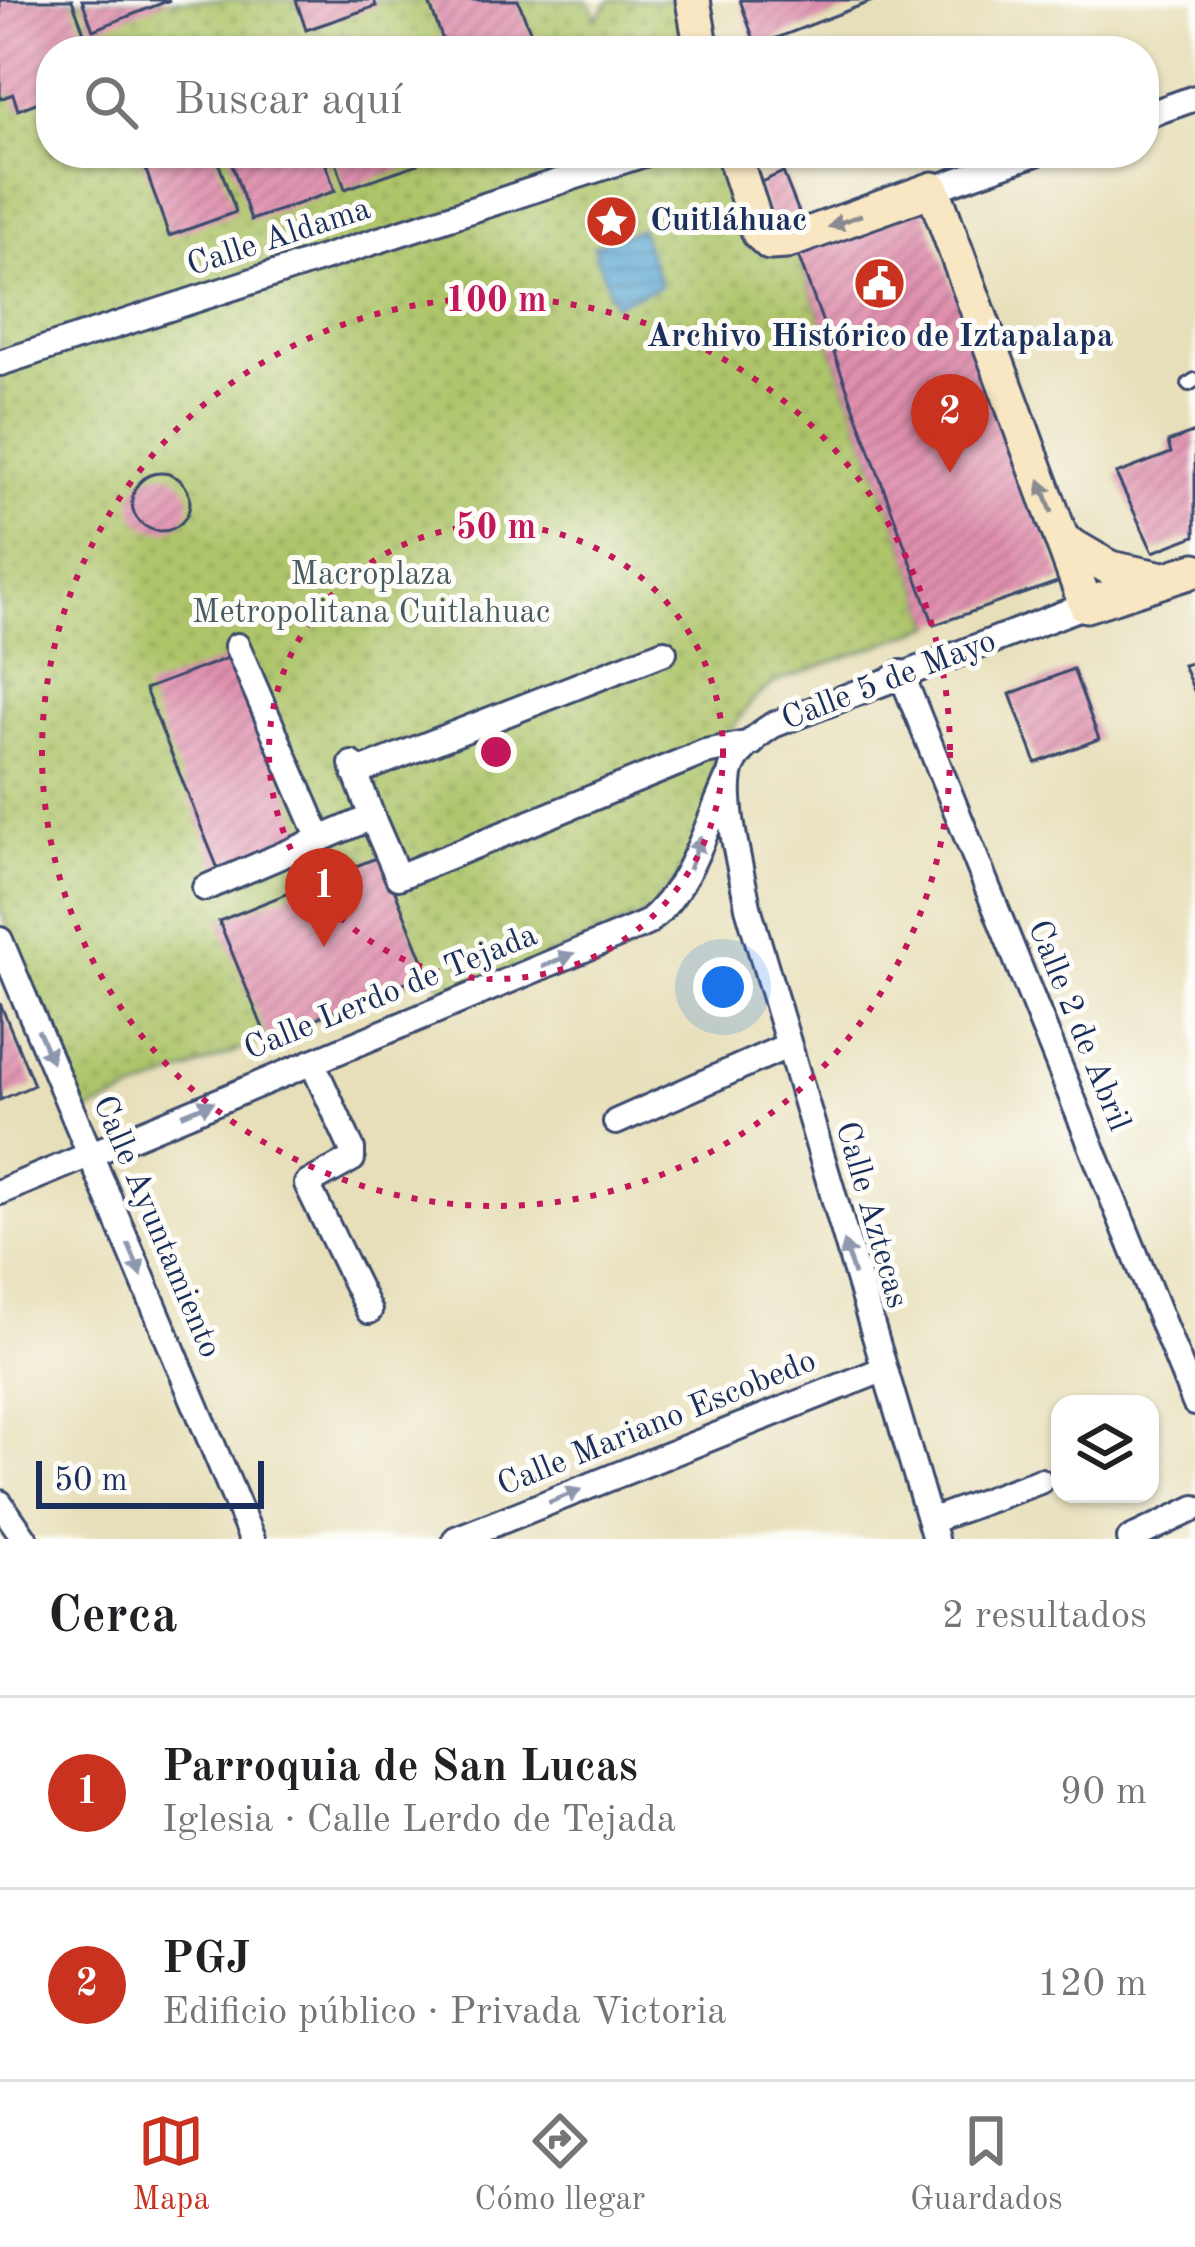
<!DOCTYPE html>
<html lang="es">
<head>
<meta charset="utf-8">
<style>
	body { margin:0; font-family:"Old Standard TT",serif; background:#f2f2f2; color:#202124 }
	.controls { position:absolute; right:36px; bottom:36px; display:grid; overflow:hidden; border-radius:24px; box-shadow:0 3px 9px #0004 }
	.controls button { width:108px; height:108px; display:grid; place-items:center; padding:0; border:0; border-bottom:3px solid #e0e0e0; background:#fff; color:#202124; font:60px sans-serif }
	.scale { position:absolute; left:36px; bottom:30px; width:228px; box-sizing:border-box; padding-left:12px; border:6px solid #1b2f5e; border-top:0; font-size:33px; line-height:42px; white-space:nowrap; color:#1b2f5e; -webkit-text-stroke:9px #fdfcf7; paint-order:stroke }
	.you { position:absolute; left:723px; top:987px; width:42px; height:42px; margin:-30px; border:9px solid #fff; border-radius:50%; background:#1a73e8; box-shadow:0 0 0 18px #1a73e833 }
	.badge { display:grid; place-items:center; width:78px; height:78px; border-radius:50%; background:#c8321e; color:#fff; font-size:39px; font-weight:700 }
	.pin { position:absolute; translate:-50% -99px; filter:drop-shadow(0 3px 6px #0008) }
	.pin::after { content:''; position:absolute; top:63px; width:42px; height:36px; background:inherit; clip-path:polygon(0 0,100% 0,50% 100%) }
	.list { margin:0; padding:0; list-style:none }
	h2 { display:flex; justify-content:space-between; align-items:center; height:156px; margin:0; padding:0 48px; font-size:51px }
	h2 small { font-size:39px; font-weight:400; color:#757577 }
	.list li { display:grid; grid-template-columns:78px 1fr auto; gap:36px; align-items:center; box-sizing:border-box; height:192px; padding:0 48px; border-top:3px solid #e0e0e0 }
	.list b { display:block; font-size:45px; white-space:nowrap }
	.list p { margin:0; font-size:39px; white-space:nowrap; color:#757577 }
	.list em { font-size:39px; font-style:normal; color:#757577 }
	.icon { flex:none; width:66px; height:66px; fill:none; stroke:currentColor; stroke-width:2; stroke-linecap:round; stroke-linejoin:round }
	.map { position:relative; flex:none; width:1195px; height:1539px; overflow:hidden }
	.search { position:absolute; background:#fff; box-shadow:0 3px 9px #0004; left:36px; right:36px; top:36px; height:132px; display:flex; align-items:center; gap:30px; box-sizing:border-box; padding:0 42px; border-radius:48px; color:#757577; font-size:45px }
	.sheet { height:540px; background:#fff }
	nav { display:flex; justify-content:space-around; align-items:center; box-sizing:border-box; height:168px; border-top:3px solid #e0e0e0; background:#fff; font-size:33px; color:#757577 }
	nav a { display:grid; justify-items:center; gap:6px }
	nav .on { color:#c8321e }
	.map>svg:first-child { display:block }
	.grass { fill:url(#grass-dots); stroke:#647a64; stroke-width:3 }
	.water { fill:url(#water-rules); stroke:#3a6a98; stroke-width:3 }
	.building { fill:url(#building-hatch) }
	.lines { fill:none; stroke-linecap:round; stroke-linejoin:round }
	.lane-casing { stroke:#3a496c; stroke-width:18 }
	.street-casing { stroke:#3a496c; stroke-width:30 }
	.secondary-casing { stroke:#3a496c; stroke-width:39 }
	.lane { stroke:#fff; stroke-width:12 }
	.street { stroke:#fff; stroke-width:24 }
	.secondary { stroke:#f9e7c3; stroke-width:33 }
	.oneway { fill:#8a8b90 }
	.oneway2 { fill:#8d97ae }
	.ring { fill:none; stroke:#c2185b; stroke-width:6; stroke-dasharray:6 12 }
	.labels { text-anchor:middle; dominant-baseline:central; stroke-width:10; stroke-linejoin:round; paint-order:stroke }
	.poi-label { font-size:33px; font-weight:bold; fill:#1b2f5e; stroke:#fdfcf7; text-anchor:start }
	.street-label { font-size:33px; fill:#1b2f5e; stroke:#fdfcf7 }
	.park-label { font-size:33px; fill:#475c62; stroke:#fdfcf7 }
	.centre { fill:#c2185b; stroke:#fdfcf7; stroke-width:6 }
	.ring-label { font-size:36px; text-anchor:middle; font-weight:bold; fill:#c2185b; stroke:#fdfcf7; stroke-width:10; stroke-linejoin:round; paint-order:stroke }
</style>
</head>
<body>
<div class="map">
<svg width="1195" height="1539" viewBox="0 0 1195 1539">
	<defs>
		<pattern id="grass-dots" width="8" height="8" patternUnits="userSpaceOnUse" patternTransform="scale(3)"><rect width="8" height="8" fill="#aec56a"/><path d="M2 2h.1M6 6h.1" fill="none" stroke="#8da05a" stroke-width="1.8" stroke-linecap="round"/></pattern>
		<pattern id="water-rules" width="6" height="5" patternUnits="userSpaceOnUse" patternTransform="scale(3)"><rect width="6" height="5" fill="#59a6d2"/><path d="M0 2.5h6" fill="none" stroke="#4988ae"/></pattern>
		<pattern id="building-hatch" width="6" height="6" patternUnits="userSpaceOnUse" patternTransform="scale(3)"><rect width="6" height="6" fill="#e090ae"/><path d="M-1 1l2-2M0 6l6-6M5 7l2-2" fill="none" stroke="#b57691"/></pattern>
	</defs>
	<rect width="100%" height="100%" fill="#fdfcf7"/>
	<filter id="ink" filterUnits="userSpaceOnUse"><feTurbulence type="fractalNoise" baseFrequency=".00833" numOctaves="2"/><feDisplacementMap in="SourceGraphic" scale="24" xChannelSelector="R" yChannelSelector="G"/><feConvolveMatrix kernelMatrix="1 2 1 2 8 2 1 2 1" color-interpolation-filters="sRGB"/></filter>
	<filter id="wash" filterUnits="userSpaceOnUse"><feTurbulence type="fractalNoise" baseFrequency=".004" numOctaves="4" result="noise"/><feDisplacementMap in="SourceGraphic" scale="48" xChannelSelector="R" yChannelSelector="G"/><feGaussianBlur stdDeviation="2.7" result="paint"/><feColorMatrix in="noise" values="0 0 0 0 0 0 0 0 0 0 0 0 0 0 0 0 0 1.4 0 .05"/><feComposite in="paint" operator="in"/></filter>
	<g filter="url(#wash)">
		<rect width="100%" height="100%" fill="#e7dfb9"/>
		<path class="grass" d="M 0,0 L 588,0 L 597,18 L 610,0 L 683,0 L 692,51 L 51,51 L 51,153 L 726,153 L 753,246 L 795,247 L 934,625 L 774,683 L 753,700 L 720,746 L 714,773 L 712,803 L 681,874 L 650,912 L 448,1000 L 433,971 L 84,1113 L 0,909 Z"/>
		<path class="water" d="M 640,229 L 661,286 L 614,304 L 593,246 Z"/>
		<g id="blocks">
			<g class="building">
				<path d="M 0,0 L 72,0 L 91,51 L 51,51 L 51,83 L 44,86 L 49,98 L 18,110 L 13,94 L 0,99 Z"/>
				<path d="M 82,0 L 170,0 L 93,30 Z"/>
				<path d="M 296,0 L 374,0 L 376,6 L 306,30 Z"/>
				<path d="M 428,0 L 518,0 L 538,51 L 447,51 Z"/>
				<path d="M 740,0 L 875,0 L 756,46 Z"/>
				<path d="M 140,153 L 215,153 L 236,212 L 169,236 Z"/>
				<path d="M 228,153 L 322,153 L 335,191 L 251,220 Z"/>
				<path d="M 333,153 L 414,153 L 418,164 L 345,189 Z"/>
				<path d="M 783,172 L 800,215 L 772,226 L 757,184 Z"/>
				<path d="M 921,201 L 1063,580 L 934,625 L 795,247 Z"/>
				<path d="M 1195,432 L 1195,536 L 1153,552 L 1116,474 L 1171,453 L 1168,442 Z"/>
				<circle cx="161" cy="502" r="29"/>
				<path d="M 233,656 L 308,840 L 221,876 L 145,689 Z"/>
				<path d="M 1195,662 L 1195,693 L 1183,665 Z"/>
				<path d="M 1073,669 L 1099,739 L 1036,763 L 1010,694 Z"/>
				<path d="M 381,856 L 428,973 L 267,1038 L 219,921 Z"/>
				<path d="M 0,1003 L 34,1085 L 0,1100 Z"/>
			</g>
		</g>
	</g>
	<g filter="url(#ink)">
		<use href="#blocks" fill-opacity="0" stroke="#3a496c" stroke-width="3"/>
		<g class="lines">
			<defs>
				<path id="lane" d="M 1189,384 L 1195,380"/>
				<g id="street">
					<path d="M 1144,116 L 1195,98"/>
					<path d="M 933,189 L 1036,153"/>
					<path d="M 0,363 L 647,153"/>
					<path d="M 237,646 L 320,839 L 372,817 L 398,877 L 705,752 L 752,743"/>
					<path d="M 901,673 L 1195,1403"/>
					<path d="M 352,764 L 372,817"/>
					<path d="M 355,773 L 664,652"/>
					<path d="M 205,888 L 320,839"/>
					<path d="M 0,940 L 252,1539"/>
					<path d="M 312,1062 L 352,1149 L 352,1159 L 307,1184 L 369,1311"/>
					<path d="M 616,1122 L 787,1046"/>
					<path d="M 0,1192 L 647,923 C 691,887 704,831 727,780"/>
					<path d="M 0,1503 L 25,1539"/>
					<path d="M 930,1521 L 1040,1481"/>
					<path d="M 456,1539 L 882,1370"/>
					<path d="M 935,1539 L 748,907 C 742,873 724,808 730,775 C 733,755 757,735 773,725 L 1086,605"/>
					<path d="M 1130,1539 L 1195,1508"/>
				</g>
				<g id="secondary">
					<path d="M 693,0 L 702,51"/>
					<path d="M 733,153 L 759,233 L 770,243 L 786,242 L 933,189 L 1086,605 L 1195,570"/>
					<path d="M 1062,540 L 1110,568 L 1163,579"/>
				</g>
			</defs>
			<use href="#lane" class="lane-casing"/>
			<use href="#street" class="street-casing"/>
			<use href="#secondary" class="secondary-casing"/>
			<use href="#lane" class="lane"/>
			<use href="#street" class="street"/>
			<use href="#secondary" class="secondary"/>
		</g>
		<defs><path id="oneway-solid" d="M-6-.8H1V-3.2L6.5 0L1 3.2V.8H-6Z" transform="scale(3)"/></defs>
		<g class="oneway">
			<use href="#oneway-solid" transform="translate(845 221) rotate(160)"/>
			<use href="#oneway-solid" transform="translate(1046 496) rotate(-110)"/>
		</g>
		<g class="oneway2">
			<use href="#oneway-solid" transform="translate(695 853) rotate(-70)"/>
			<use href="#oneway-solid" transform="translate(558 960) rotate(-23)"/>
			<use href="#oneway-solid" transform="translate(45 1046) rotate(67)"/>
			<use href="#oneway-solid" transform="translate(198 1108) rotate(-22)"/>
			<use href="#oneway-solid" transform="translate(849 1258) rotate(-106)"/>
			<use href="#oneway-solid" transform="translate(135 1260) rotate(67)"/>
			<use href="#oneway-solid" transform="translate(565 1496) rotate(-22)"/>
		</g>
	</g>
	<g class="ring">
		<circle cx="496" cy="752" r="227"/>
		<circle cx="496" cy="752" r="454"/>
	</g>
	<defs>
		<symbol id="sight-disc" viewBox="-11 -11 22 22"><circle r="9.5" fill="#c8321e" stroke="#fdfcf7"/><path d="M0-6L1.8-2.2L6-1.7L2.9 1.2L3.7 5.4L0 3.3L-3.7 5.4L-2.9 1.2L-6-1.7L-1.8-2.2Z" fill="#fff"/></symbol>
		<symbol id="civic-disc" viewBox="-11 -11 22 22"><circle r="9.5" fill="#c8321e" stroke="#fdfcf7"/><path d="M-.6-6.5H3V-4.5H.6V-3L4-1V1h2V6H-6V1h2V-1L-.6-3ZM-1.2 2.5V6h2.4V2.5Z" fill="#fff"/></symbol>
	</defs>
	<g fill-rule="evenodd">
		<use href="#sight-disc" x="582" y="192" width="59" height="59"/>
		<use href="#civic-disc" x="850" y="254" width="59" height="59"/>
	</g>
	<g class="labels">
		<g class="poi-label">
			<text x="650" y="221">Cuitláhuac</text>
			<text x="880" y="337" text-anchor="middle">Archivo Histórico de Iztapalapa</text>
		</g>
		<g class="street-label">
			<text transform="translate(279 238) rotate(-18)">Calle Aldama</text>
			<text transform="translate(889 681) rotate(-21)">Calle 5 de Mayo</text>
			<text transform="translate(391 993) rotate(-22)">Calle Lerdo de Tejada</text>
			<text transform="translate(1078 1026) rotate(68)">Calle 2 de Abril</text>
			<text transform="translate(871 1215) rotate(74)">Calle Aztecas</text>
			<text transform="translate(156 1227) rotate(67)">Calle Ayuntamiento</text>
			<text transform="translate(657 1424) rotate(-22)">Calle Mariano Escobedo</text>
		</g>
		<g class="park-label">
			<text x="371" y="575">Macroplaza<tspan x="371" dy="38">Metropolitana Cuitlahuac</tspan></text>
		</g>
	</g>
	<circle cx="496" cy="752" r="18" class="centre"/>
	<g class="ring-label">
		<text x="496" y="311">100 m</text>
		<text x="496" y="538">50 m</text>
	</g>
</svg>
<div class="controls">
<button><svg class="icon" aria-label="layers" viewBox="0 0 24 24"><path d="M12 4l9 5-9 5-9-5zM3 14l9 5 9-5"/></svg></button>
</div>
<div class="scale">50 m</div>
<div class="you"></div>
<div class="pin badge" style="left:324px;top:947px">1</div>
<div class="pin badge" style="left:950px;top:473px">2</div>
<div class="search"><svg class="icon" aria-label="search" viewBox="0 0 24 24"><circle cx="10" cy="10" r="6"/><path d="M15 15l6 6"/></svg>Buscar aquí</div>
</div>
<section class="sheet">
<h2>Cerca<small>2 resultados</small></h2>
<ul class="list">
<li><span class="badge">1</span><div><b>Parroquia de San Lucas</b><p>Iglesia · Calle Lerdo de Tejada</p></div><em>90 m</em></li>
<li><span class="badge">2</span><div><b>PGJ</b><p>Edificio público · Privada Victoria</p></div><em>120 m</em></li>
</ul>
</section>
<nav>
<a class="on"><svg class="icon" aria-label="map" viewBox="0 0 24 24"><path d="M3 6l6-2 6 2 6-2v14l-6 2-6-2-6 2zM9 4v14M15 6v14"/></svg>Mapa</a>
<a><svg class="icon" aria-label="directions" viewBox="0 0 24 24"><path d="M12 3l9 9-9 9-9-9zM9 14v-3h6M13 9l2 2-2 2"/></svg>Cómo llegar</a>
<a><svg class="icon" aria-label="saved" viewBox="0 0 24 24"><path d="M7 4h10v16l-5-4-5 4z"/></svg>Guardados</a>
</nav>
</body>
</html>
